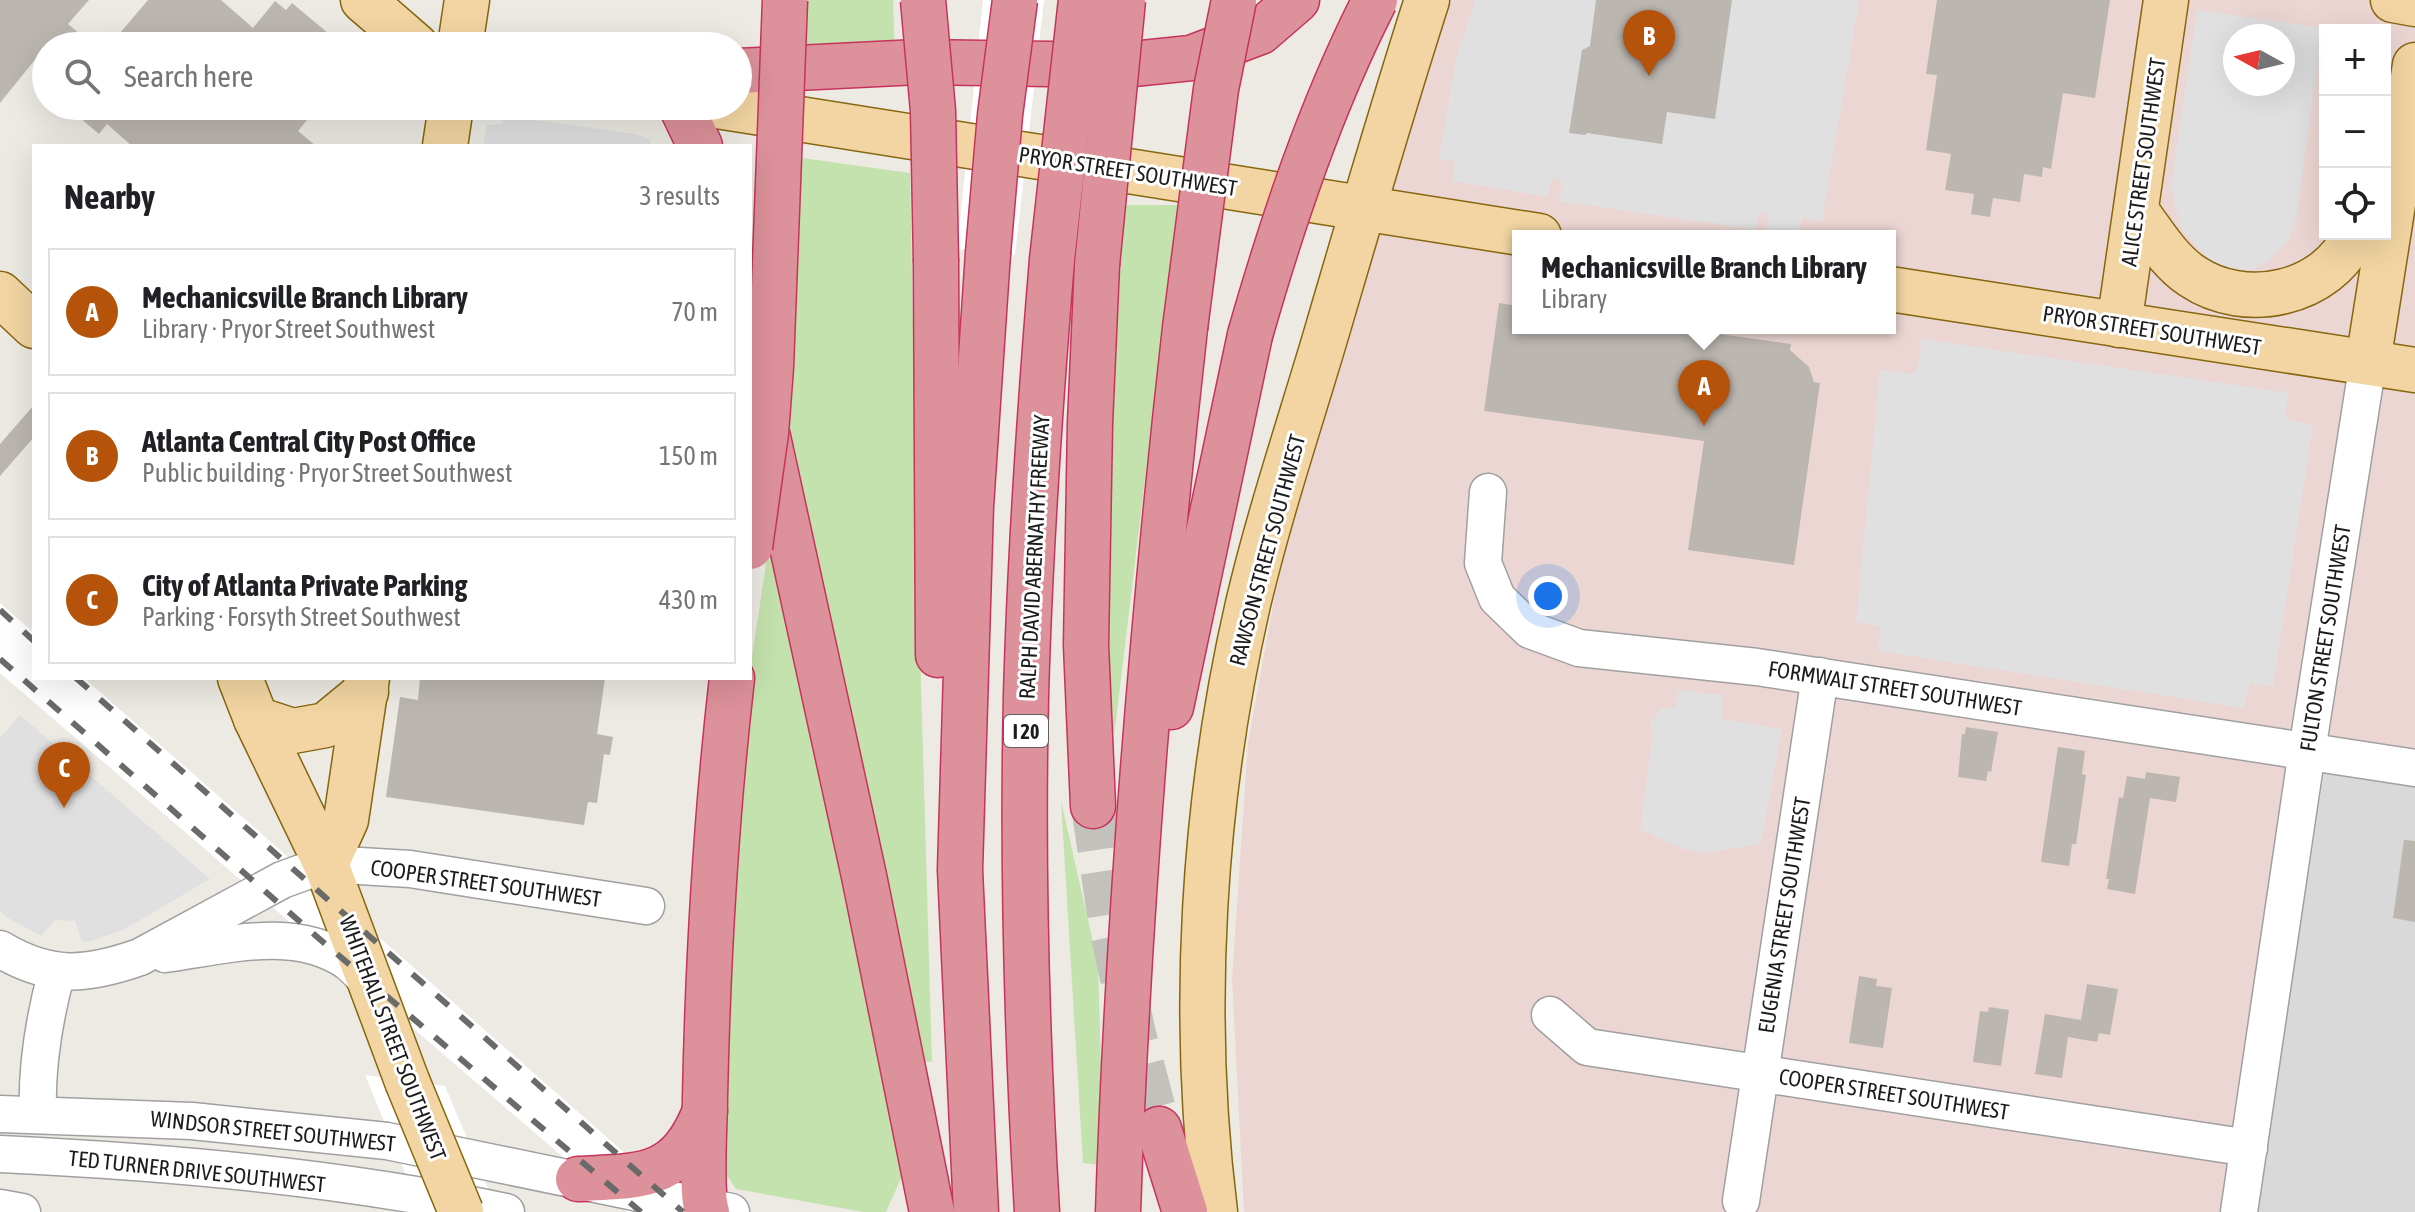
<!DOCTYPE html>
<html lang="en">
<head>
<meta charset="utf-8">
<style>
	body { margin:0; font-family:"Asap Condensed",sans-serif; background:#f6f6f6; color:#202124 }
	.controls { position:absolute; right:24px; top:24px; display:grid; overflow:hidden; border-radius:0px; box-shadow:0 8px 32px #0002 }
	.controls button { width:72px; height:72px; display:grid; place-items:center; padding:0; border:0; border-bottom:2px solid #e0e0e0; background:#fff; color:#202124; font:40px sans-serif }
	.compass { position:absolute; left:2223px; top:24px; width:72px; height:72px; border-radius:50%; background:#fff; box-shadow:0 8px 32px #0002; rotate:278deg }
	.you { position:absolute; left:1548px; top:596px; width:28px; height:28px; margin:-20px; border:6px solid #fff; border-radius:50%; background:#1a73e8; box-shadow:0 0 0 12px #1a73e833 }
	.badge { display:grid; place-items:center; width:52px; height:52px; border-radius:50%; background:#b45309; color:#fff; font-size:26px; font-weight:700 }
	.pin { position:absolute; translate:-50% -66px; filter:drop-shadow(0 2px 4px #0008) }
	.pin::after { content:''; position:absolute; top:42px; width:28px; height:24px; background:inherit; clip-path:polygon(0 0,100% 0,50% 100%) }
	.popup { position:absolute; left:1512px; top:230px; width:384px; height:104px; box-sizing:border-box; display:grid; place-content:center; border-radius:0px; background:#fff; filter:drop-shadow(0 2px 6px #0005); font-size:26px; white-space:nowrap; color:#757577 }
	.popup b { font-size:30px; color:#202124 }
	.popup::after { content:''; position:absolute; left:50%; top:100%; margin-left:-16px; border:16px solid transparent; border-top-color:#fff }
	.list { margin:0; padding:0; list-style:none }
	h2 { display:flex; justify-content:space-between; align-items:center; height:104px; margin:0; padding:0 32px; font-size:34px }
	h2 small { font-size:26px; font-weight:400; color:#757577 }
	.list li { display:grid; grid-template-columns:52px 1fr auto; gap:24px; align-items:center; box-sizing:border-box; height:128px; margin:0 16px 16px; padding:0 16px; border:2px solid #e0e0e0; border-radius:0px }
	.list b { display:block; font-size:30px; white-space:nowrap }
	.list p { margin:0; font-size:26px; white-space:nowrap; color:#757577 }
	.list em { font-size:26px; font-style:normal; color:#757577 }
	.icon { flex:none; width:44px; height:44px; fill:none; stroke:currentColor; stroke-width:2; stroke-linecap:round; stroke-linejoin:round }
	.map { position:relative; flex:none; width:2415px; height:1212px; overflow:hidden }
	.search { position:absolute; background:#fff; box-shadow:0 8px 32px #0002; left:32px; top:32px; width:720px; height:88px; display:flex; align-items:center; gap:20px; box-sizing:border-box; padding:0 28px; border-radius:44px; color:#757577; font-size:30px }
	.panel { position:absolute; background:#fff; box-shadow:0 8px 32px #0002; left:32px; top:144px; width:720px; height:536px; border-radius:0px }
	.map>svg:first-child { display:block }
	.residential { fill:#dad9d9 }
	.commercial { fill:#ecd6d3; fill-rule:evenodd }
	.grass { fill:#c4e2ad }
	.parking { fill:#e0e0e0; fill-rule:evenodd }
	.pier { fill:#fff }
	.building { fill:#bcb6b0 }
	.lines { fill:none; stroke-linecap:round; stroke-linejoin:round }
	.highway-tunnel { stroke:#c2c1bb; stroke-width:44; stroke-dasharray:44 22; stroke-linecap:butt }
	.minor-casing { stroke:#a0a0a0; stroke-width:39 }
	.major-casing { stroke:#86660e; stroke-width:47 }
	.highway-casing { stroke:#c6345d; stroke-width:47 }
	.minor { stroke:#fff; stroke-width:36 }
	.major { stroke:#f2d5a2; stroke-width:44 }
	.highway { stroke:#dd919a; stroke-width:44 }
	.rail { stroke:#6a6a6a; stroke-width:6; stroke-dasharray:16 16; stroke-linecap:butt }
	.major-bridge-casing { stroke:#86660e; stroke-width:47; stroke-linecap:butt }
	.highway-bridge-casing { stroke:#c6345d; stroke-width:47; stroke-linecap:butt }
	.major-bridge { stroke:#f2d5a2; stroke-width:44 }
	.highway-bridge { stroke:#dd919a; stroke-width:44 }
	.labels { text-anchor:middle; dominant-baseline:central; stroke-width:6; stroke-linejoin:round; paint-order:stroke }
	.shield { fill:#fff; stroke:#606060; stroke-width:2 }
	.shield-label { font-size:20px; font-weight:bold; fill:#1c1c1c }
	.street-label { font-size:22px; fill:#1c1c1c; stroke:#fff }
</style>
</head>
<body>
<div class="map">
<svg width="2415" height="1212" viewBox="0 0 2415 1212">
	<rect width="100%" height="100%" fill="#eceae3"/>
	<path class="residential" d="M 2326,760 L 2415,774 L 2415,1212 L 2257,1212 Z"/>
	<path class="commercial" d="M 1435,0 L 2415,0 L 2415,774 L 2326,760 L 2257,1212 L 1244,1212 L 1232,979 L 1248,743 L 1285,539 ZM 2325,30 L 2385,30 L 2385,234 L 2325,234 ZM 2235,36 L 2283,36 L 2283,84 L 2235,84 ZM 1518,236 L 1890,236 L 1890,328 L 1518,328 Z"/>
	<g class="grass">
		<path d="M 803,0 L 893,0 L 895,55 L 802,52 Z"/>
		<path d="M 802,158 L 910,173 L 918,580 L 932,1062 L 920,1061 L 785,459 Z"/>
		<path d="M 1124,205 L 1178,205 L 1114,737 L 1103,581 Z"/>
		<path d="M 774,511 L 906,1167 L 886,1212 L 863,1212 L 736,1189 L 728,1177 L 720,1178 L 728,973 L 750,670 Z"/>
		<path d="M 1061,801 L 1098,964 L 1104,1165 L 1083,1163 Z"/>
	</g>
	<g class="parking">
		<path d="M 1475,0 L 1859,0 L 1822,221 L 1802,218 L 1799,236 L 1770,236 L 1765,235 L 1768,216 L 1765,213 L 1759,214 L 1756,230 L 1559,201 L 1562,181 L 1558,178 L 1551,180 L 1548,197 L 1452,181 L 1455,162 L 1439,159 L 1456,59 Z"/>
		<path d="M 2197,10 L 2323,28 L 2295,226 L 2285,244 L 2271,259 L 2251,270 L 2228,268 L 2211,261 L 2183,232 L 2175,205 L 2171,185 ZM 2235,36 L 2283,36 L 2283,84 L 2235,84 Z"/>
		<path d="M 505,116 L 635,134 L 650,139 L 650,146 L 483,146 L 487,125 L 502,124 Z"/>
		<path d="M 1922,339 L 2289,393 L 2285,414 L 2290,421 L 2313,424 L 2273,686 L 2250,683 L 2244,708 L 1878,651 L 1880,626 L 1856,622 L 1880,370 L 1910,374 L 1915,371 L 1919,362 Z"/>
		<path d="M 1678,690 L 1723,695 L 1721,719 L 1782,729 L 1761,844 L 1706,853 L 1679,848 L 1640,829 L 1653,732 L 1650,723 L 1661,709 L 1675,708 Z"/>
		<path d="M 20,715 L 210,879 L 123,930 L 92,941 L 82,942 L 75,921 L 55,920 L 41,936 L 6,917 L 0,911 L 0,738 Z"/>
	</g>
	<g class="pier">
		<path d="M 983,0 L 1044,0 L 1015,255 L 957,249 Z"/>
		<path d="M 0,603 L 34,633 L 34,678 L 84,678 L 692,1212 L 627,1212 L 0,673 Z"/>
		<path d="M 365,1075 L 445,1086 L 498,1212 L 421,1212 Z"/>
	</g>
	<g class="building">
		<path d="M 0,0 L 89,0 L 68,24 L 94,46 L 46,46 L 0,103 Z"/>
		<path d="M 148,0 L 221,0 L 253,28 L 275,1 L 286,10 L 292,3 L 328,33 L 317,46 L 109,46 Z"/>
		<path d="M 1596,0 L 1732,0 L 1715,119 L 1667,112 L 1662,144 L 1587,133 L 1585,135 L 1569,133 L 1582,50 L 1590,46 Z"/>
		<path d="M 1937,0 L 2110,0 L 2095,98 L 2063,93 L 2051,169 L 2043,167 L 2042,177 L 2024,174 L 2020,202 L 1993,198 L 1990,217 L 1971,214 L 1974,194 L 1945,190 L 1951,154 L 1926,150 L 1937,75 L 1926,74 Z"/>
		<path d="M 66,106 L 293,106 L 308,119 L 298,131 L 316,146 L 132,146 L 107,124 L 99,134 Z"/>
		<path d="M 1499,303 L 1518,306 L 1518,328 L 1677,328 L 1791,344 L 1790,350 L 1809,367 L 1814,382 L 1820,383 L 1794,565 L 1688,550 L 1704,441 L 1484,411 Z"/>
		<path d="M 34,405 L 34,437 L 0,476 L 0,444 Z"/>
		<path d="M 420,678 L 605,678 L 597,734 L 613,737 L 610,755 L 604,754 L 597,803 L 588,802 L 584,825 L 386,797 L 400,697 L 418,700 Z"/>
		<path d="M 1966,727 L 1998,732 L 1991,772 L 1988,771 L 1986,781 L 1958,777 L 1962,734 L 1965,734 Z"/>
		<path d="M 2058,747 L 2085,751 L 2082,774 L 2086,775 L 2076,844 L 2072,844 L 2069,866 L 2041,862 Z"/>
		<path d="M 2146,772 L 2180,777 L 2176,802 L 2150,798 L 2135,894 L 2107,889 L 2109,879 L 2106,879 L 2119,797 L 2123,798 L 2127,776 L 2145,779 Z"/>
		<path d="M 2404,840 L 2415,841 L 2415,922 L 2393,918 Z"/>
		<path d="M 1859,976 L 1877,979 L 1876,986 L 1892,988 L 1883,1048 L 1849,1043 Z"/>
		<path d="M 2087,984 L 2118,989 L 2110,1035 L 2099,1033 L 2097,1042 L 2068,1037 L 2062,1078 L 2035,1074 L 2045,1014 L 2081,1020 Z"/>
		<path d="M 1989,1007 L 2009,1010 L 2001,1066 L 1973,1062 L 1980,1011 L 1988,1012 Z"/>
	</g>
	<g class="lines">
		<path class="highway-tunnel" d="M 1093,806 L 1111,927 L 1134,1034 L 1159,1129"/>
		<defs>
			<g id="minor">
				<path d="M 1488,492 L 1483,563 L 1497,598 L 1530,630 L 1579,648 L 1757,667 L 2415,768"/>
				<path d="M 0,949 C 50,979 86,976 140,957 L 282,880 L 326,864 L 410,869 L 646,906"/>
				<path d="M 165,954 C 224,946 295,925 348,962 C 356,968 363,977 370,984"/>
				<path d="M 1550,1015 L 1587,1047 L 2249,1148"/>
				<path d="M 0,1114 L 192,1121 L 387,1141 L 731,1212"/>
				<path d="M 38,1115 C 36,1065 44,1019 57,971"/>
				<path d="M 0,1154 C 169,1162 340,1177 506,1212"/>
				<path d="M 1741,1201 L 1820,676"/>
				<path d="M 0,1208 L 22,1212"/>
				<path d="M 2239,1212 L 2307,751 L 2368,362"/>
			</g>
			<g id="major">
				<path d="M 363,0 L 416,46"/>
				<path d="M 2393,0 L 2415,4"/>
				<path d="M 460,46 L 467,0"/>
				<path d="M 717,106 L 1539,236"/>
				<path d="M 445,146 L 451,106"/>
				<path d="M 2136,211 C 2153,233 2168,260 2192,276 C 2245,312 2328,295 2355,234"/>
				<path d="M 1890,289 L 2415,370"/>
				<path d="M 0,294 L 34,326"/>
				<path d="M 2119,325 L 2166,0"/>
				<path d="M 2368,362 L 2415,65"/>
				<path d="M 240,678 L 256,719 L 326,864 L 407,1081"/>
				<path d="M 256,719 L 293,731 L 326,725 L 366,692"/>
				<path d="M 326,864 L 346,820 L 367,678"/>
				<path d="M 1215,1212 C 1190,1012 1203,800 1248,604 C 1270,511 1301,420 1328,328 C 1360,219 1392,109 1427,0"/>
			</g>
			<g id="highway">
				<path d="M 738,71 L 918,62 L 1123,65 L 1191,58 L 1260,32 L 1297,0"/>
				<path d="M 681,106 L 700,146"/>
				<path d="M 936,262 L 938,655"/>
				<path d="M 768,437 L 864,876 L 932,1212"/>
				<path d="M 1171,707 L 1250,335"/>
				<path d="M 1093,806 L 1086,645 L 1090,423 L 1097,265"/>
				<path d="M 1159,1129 L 1185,1212"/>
				<path d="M 578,1179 C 644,1176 678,1179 705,1111"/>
				<path d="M 707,1212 C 700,1191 705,1123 705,1097 C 708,957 716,817 732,678"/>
				<path d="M 976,1212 L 960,870 L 971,506 L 988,253"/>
				<path d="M 1037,1212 C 1027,1040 1022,868 1026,696 C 1030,550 1040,405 1052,260"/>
				<path d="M 1118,1212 C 1128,917 1152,622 1185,328"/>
			</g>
		</defs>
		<use href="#minor" class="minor-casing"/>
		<use href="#major" class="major-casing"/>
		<use href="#highway" class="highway-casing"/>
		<use href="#minor" class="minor"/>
		<use href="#major" class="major"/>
		<use href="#highway" class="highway"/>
		<g class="rail">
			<path d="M 0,610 L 34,641"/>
			<path d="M 0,659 L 323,942 L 641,1212"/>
			<path d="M 76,678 L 683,1212"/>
		</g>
		<defs>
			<path id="major-bridge" d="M 407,1081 L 461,1212"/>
			<g id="highway-bridge">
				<path d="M 923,0 L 933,111 L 936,262"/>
				<path d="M 988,253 L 1000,115 L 1015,0"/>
				<path d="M 1052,260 L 1081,0"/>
				<path d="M 1097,265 L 1123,0"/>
				<path d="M 1185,328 L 1216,89 L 1234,0"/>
				<path d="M 1250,335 C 1283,220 1321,106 1375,0"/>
				<path d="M 750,547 L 766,433 L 771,367 L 785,0"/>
			</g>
		</defs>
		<use href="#major-bridge" class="major-bridge-casing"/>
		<use href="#highway-bridge" class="highway-bridge-casing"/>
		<use href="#major-bridge" class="major-bridge"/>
		<use href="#highway-bridge" class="highway-bridge"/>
	</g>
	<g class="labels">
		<rect class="shield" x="1004" y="715" width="44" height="32" rx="6"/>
		<g class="shield-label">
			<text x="1026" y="731">I 20</text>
		</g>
		<g class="street-label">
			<text transform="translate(2143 162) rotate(-82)">ALICE STREET SOUTHWEST</text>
			<text transform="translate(1128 171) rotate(9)">PRYOR STREET SOUTHWEST</text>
			<text transform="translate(2152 330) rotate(9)">PRYOR STREET SOUTHWEST</text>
			<text transform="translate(1267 550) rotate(-75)">RAWSON STREET SOUTHWEST</text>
			<text transform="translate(1034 557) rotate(-87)">RALPH DAVID ABERNATHY FREEWAY</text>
			<text transform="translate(2325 638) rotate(-81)">FULTON STREET SOUTHWEST</text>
			<text transform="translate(1895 688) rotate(9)">FORMWALT STREET SOUTHWEST</text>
			<text transform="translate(486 883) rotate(8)">COOPER STREET SOUTHWEST</text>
			<text transform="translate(1784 915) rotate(-81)">EUGENIA STREET SOUTHWEST</text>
			<text transform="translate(393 1038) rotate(69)">WHITEHALL STREET SOUTHWEST</text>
			<text transform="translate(1894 1094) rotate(9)">COOPER STREET SOUTHWEST</text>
			<text transform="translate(273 1131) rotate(6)">WINDSOR STREET SOUTHWEST</text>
			<text transform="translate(197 1171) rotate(6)">TED TURNER DRIVE SOUTHWEST</text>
		</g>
	</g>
</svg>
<div class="controls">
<button>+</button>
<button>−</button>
<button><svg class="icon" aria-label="locate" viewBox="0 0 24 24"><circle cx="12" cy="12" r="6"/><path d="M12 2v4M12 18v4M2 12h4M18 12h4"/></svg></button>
</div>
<svg class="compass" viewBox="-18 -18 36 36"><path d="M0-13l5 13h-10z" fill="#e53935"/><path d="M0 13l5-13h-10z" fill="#757577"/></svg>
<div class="you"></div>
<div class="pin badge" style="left:1704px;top:426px">A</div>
<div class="popup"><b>Mechanicsville Branch Library</b>Library</div>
<div class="pin badge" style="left:1649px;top:76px">B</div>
<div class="pin badge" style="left:64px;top:808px">C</div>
<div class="search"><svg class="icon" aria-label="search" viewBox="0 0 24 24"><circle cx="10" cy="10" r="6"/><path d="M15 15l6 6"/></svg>Search here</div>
<section class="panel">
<h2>Nearby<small>3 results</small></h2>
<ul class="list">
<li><span class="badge">A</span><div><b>Mechanicsville Branch Library</b><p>Library · Pryor Street Southwest</p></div><em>70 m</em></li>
<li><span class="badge">B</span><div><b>Atlanta Central City Post Office</b><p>Public building · Pryor Street Southwest</p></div><em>150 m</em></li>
<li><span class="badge">C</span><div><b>City of Atlanta Private Parking</b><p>Parking · Forsyth Street Southwest</p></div><em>430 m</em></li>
</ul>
</section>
</div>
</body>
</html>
